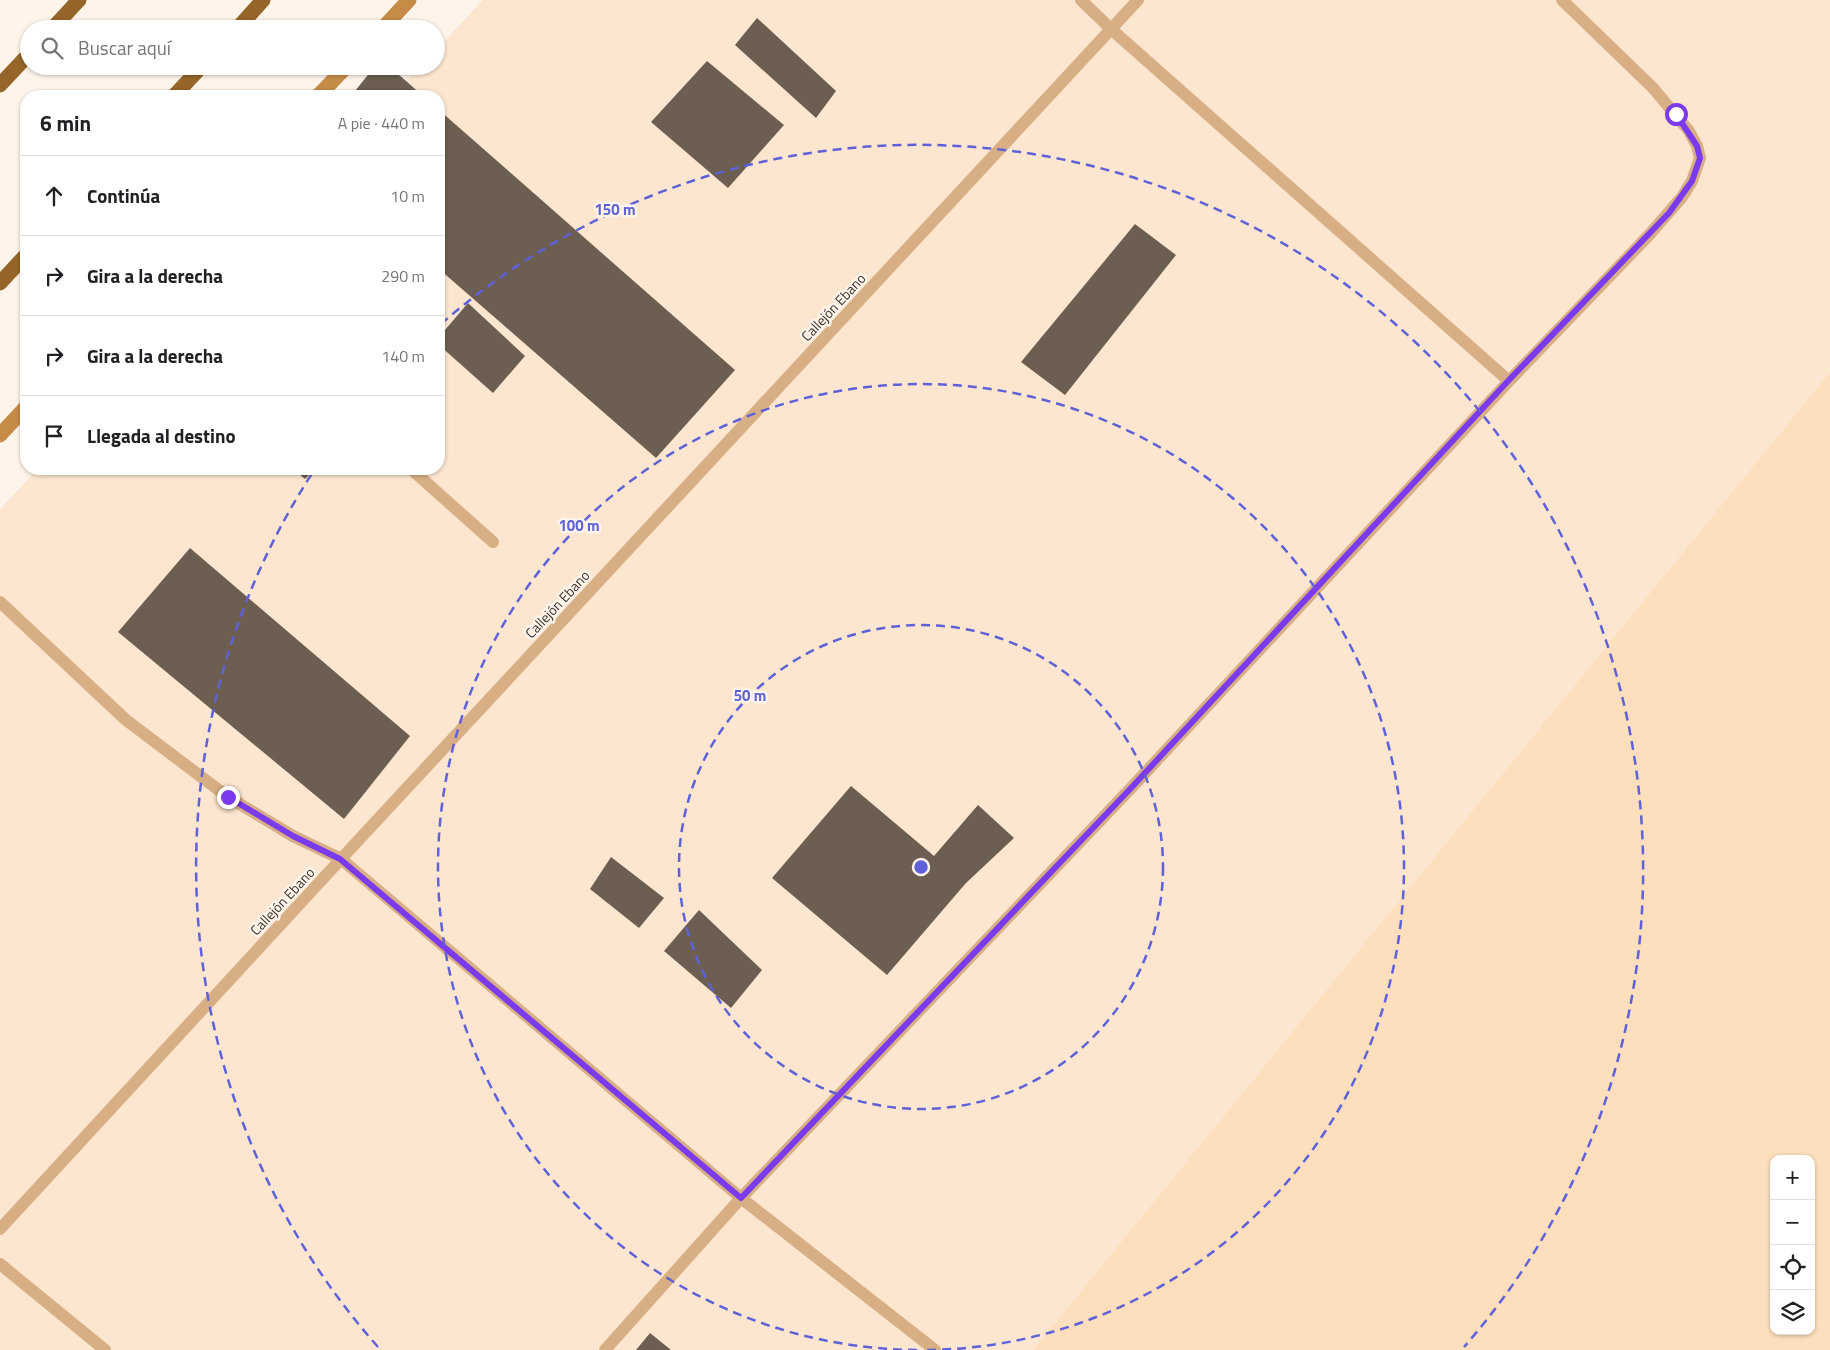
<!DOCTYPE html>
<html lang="es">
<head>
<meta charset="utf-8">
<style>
	body { margin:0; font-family:"Titillium Web",sans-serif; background:#f6f6f6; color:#202124 }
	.controls { position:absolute; right:15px; bottom:15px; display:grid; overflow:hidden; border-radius:10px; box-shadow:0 1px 4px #0004 }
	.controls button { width:45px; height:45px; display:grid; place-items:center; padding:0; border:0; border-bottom:1px solid #e0e0e0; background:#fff; color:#202124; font:25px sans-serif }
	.stop { position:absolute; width:15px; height:15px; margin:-11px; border:4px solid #7c3aed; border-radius:50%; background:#fff }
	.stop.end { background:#7c3aed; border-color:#fff; box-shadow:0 1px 5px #0008 }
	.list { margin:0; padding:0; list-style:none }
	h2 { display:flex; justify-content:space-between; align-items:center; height:65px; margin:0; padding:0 20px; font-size:21px }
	h2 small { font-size:16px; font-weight:400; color:#757577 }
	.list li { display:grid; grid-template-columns:32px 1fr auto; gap:15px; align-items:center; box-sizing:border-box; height:80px; padding:0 20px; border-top:1px solid #e0e0e0 }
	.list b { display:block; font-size:19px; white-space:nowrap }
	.list em { font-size:16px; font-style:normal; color:#757577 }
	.icon { flex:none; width:28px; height:28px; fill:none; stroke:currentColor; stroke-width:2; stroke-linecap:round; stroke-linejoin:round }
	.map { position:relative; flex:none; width:1830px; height:1350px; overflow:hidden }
	.search { position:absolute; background:#fff; box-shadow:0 1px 4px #0004; left:20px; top:20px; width:425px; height:55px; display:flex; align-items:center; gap:12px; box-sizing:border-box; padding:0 18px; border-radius:28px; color:#757577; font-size:19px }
	.panel { position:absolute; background:#fff; box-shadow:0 1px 4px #0004; left:20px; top:90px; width:425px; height:385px; border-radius:20px }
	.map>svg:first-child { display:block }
	.built { fill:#fce6cf }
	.green { fill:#fddebd; fill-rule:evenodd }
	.building { fill:#6c5e50 }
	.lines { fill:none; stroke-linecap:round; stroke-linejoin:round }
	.lane { stroke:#d8af85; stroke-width:12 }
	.secondary { stroke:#c68c47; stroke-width:15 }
	.highway { stroke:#966529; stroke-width:15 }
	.route { stroke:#7c3aed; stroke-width:6 }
	.ring { fill:none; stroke:#5f61d9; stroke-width:2.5; stroke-dasharray:9 6 }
	.labels { text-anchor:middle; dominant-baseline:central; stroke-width:5; stroke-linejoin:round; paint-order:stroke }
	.street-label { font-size:14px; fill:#39332c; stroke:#fef4ea }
	.centre { fill:#5f61d9; stroke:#fef4ea; stroke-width:2.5 }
	.ring-label { font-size:15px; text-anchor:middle; font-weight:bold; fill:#5f61d9; stroke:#fef4ea; stroke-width:5; stroke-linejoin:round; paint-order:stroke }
</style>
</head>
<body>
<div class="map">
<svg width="1830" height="1350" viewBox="0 0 1830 1350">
	<rect width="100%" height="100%" fill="#fef4ea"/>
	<path class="built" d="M 483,0 L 1830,0 L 1830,372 L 1033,1350 L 0,1350 L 0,509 L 38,469 L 439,469 L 439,96 L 392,96 L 420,66 L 436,66 L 436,50 Z"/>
	<path class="green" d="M 1830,372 L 1830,1350 L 1033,1350 ZM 1774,1159 L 1811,1159 L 1811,1331 L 1774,1331 Z"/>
	<g class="building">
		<path d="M 757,18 L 836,91 L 816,118 L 735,45 Z"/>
		<path d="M 707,61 L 784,125 L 728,188 L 651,122 Z"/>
		<path d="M 375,66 L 389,66 L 423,96 L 351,96 Z"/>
		<path d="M 439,110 L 735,370 L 656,458 L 439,269 Z"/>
		<path d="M 1135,224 L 1176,255 L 1065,395 L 1021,362 Z"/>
		<path d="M 468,303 L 525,356 L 493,393 L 439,345 L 439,337 Z"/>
		<path d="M 293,469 L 315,469 L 305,479 Z"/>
		<path d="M 190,548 L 410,736 L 344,819 L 118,632 Z"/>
		<path d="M 851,786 L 934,856 L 978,805 L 1014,838 L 966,883 L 887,975 L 772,878 Z"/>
		<path d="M 611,857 L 664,898 L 639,928 L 590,889 Z"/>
		<path d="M 699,910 L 762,970 L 731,1008 L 664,951 Z"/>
		<path d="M 650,1333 L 671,1350 L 636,1350 Z"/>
	</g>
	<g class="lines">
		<g class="lane">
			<path d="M 1081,0 L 1111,29 L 1509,381"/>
			<path d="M 411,469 L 493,542"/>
			<path d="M 0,602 L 126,720 L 228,797 L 293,836 L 341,859 L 741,1198 L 935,1350"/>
			<path d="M 0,1229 L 341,859 L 1138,0"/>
			<path d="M 0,1264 L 105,1350"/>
			<path d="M 605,1350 L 741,1198 L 1132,787 L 1509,381 L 1650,234 L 1682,197 L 1692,181 L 1700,158 L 1697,146 L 1689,131 L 1653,88 L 1562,0"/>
		</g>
		<g class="secondary">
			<path d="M 382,29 L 409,0"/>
			<path d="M 318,96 L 347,66"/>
			<path d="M 0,435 L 26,407"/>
		</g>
		<g class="highway">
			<path d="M 52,29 L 79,0"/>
			<path d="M 237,29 L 263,0"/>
			<path d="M 0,85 L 29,54"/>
			<path d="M 174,96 L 202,66"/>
			<path d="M 0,283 L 26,255"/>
		</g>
	</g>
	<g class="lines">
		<path class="route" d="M 228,797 L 293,836 L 340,859 L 741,1198 L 1132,787 L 1508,381 L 1669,213 L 1692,181 L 1700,158 L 1697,146 L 1676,114"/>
	</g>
	<g class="ring">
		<circle cx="921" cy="867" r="242"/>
		<path d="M917 1350A483 483 0 1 1 925 1350"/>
		<path d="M378 1347A725 725 0 0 1 313 472M441 324A725 725 0 0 1 1464 1347"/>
	</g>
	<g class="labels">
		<g class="street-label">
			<text transform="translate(833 307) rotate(-47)">Callejón Ebano</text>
			<text transform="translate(557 604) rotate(-47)">Callejón Ebano</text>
			<text transform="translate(282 901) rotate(-47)">Callejón Ebano</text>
		</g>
	</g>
	<circle cx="921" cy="867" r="8" class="centre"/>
	<g class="ring-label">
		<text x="615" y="215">150 m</text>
		<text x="579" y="531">100 m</text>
		<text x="750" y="701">50 m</text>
	</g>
</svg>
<div class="controls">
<button>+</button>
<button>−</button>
<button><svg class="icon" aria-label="locate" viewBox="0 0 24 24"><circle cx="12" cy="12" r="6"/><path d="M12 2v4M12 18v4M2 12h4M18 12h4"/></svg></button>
<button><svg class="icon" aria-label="layers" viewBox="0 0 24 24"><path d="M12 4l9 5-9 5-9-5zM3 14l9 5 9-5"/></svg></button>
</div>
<div class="stop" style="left:1676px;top:114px"></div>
<div class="stop end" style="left:228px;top:797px"></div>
<div class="search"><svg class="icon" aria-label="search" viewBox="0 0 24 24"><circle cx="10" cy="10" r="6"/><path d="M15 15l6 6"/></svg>Buscar aquí</div>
<section class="panel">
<h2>6 min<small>A pie · 440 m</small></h2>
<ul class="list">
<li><svg class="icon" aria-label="ahead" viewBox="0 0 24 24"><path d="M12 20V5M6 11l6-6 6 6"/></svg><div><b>Continúa</b></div><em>10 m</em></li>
<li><svg class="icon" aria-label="right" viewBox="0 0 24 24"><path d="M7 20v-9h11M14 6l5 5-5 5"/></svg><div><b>Gira a la derecha</b></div><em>290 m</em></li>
<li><svg class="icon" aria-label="right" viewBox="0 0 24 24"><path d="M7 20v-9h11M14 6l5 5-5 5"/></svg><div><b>Gira a la derecha</b></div><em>140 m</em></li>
<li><svg class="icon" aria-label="arrive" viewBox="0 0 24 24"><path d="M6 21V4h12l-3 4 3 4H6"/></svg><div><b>Llegada al destino</b></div></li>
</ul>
</section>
</div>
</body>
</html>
